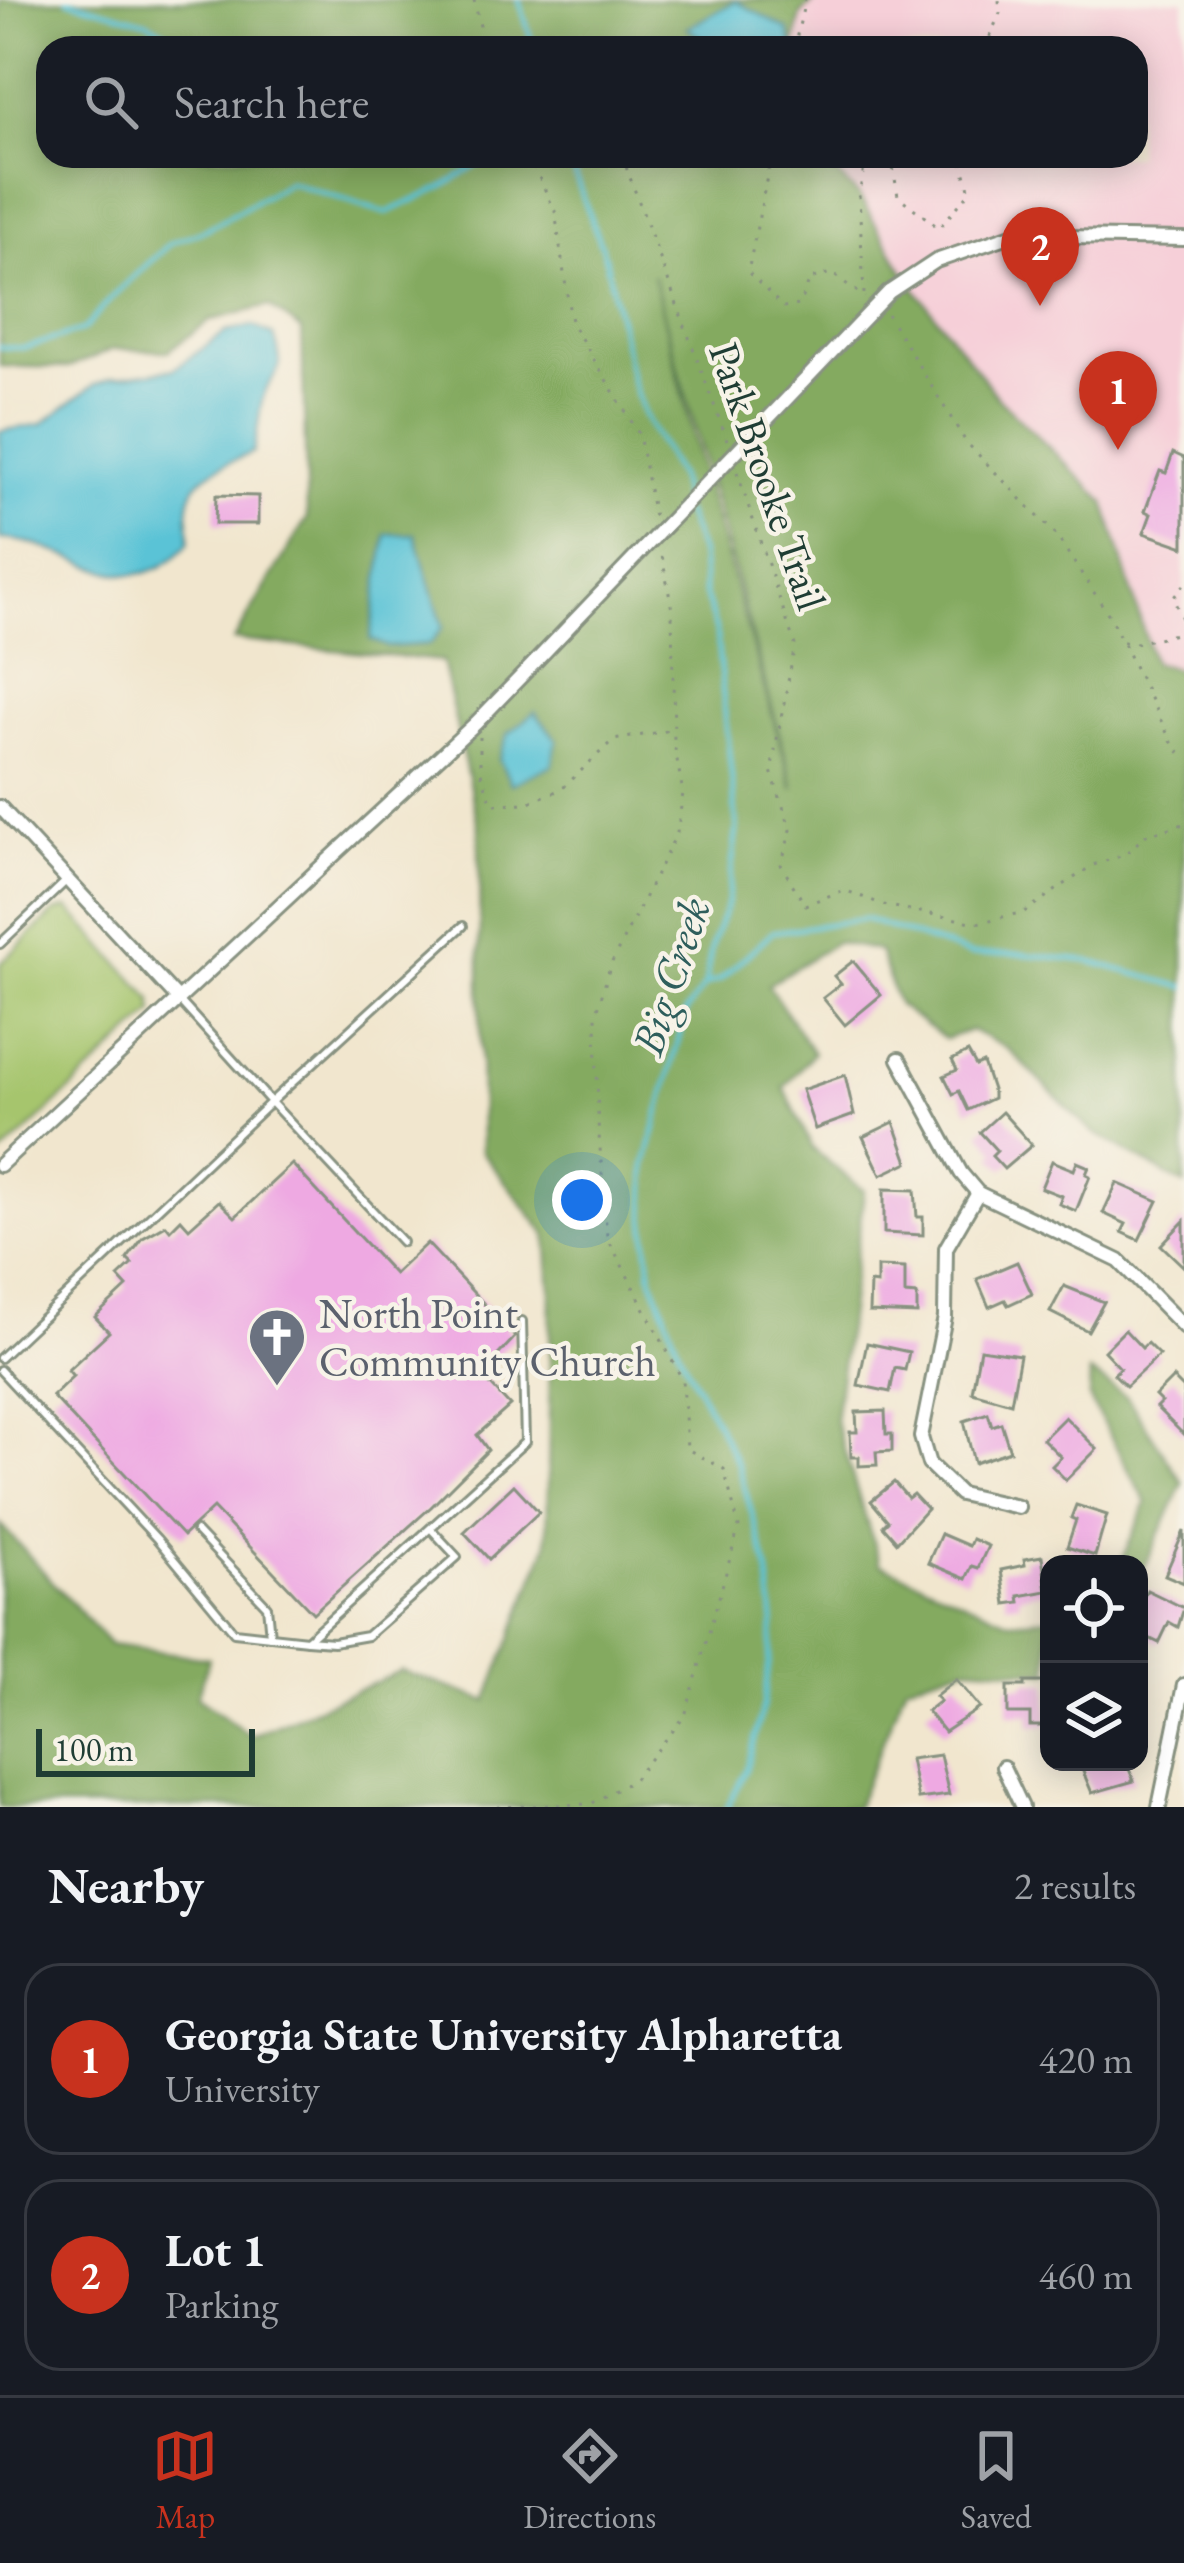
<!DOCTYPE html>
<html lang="en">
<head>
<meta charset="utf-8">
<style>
	body { margin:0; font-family:"EB Garamond",serif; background:#20242c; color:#f1f3f6 }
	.controls { position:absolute; right:36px; bottom:36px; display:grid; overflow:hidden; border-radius:24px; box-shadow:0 6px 30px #0003 }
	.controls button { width:108px; height:108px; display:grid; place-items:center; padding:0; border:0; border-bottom:3px solid #363941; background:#171b24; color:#f1f3f6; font:60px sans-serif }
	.scale { position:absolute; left:36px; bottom:30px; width:219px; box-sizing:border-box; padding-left:12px; border:6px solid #1f3d34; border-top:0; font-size:33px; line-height:42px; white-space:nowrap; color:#1f3d34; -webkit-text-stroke:9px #f7f3e8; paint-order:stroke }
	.you { position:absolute; left:582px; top:1200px; width:42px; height:42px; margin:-30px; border:9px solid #fff; border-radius:50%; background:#1a73e8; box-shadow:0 0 0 18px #1a73e833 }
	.badge { display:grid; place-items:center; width:78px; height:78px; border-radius:50%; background:#c8321e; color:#fff; font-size:39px; font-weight:700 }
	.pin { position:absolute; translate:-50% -99px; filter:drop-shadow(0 3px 6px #0008) }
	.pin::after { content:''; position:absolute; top:63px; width:42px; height:36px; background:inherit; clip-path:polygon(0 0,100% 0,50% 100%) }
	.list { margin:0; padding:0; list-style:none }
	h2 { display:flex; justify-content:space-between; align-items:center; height:156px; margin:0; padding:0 48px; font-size:51px }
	h2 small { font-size:39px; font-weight:400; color:#9ea1a6 }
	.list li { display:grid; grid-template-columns:78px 1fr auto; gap:36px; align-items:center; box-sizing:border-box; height:192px; margin:0 24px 24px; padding:0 24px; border:3px solid #363941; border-radius:36px }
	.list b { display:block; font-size:45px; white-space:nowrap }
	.list p { margin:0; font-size:39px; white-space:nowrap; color:#9ea1a6 }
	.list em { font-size:39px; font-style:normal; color:#9ea1a6 }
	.icon { flex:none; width:66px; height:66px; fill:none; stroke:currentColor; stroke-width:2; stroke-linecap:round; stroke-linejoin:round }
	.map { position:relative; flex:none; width:1184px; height:1807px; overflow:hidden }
	.search { position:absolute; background:#171b24; box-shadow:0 6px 30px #0003; left:36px; right:36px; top:36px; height:132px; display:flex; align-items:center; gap:30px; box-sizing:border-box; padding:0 42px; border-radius:36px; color:#9ea1a6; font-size:45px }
	.sheet { height:588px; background:#171b24 }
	nav { display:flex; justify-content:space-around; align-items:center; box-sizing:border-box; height:168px; border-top:3px solid #363941; background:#171b24; font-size:33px; color:#9ea1a6 }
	nav a { display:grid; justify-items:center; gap:6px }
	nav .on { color:#c8321e }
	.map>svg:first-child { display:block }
	.built { fill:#f6cfd8 }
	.green { fill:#a6c56d; stroke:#628150; stroke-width:3 }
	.forest { fill:#84aa60; stroke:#52744a; stroke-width:3; fill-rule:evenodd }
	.water { fill:#5ac3d6; stroke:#3c8085; stroke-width:3 }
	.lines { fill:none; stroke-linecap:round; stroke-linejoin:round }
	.stream { stroke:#5ac3d6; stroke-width:4.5 }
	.building { fill:#eea9e2 }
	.service-casing { stroke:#889281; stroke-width:12 }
	.minor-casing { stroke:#889281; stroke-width:18 }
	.path { stroke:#889281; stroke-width:3; stroke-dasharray:3 9; stroke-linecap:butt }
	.service { stroke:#fff; stroke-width:6 }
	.minor { stroke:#fff; stroke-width:12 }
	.minor-bridge-casing { stroke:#889281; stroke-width:18; stroke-linecap:butt }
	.minor-bridge { stroke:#fff; stroke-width:12 }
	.labels { text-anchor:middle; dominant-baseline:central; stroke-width:9; stroke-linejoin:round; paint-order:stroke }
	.street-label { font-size:42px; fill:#1f3d34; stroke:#f7f3e8 }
	.worship-label { font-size:42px; fill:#5b616d; stroke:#f7f3e8; text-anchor:start }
	.water-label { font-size:45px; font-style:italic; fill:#2e5e5c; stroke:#f7f3e8 }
</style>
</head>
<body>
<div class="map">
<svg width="1184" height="1807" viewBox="0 0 1184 1807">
	<rect width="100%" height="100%" fill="#f7f3e8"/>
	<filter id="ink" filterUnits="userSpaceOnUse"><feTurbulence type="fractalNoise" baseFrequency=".00833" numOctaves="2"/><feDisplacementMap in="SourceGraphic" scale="24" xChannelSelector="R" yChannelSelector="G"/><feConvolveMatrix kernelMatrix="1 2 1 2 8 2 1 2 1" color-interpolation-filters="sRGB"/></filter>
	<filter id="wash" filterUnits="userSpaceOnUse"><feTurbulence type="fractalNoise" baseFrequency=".004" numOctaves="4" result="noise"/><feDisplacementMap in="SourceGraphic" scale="48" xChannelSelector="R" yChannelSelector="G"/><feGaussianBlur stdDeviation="2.7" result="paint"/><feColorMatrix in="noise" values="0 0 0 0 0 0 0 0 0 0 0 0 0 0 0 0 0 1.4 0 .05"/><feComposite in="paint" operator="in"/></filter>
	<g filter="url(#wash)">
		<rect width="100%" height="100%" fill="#f1e6ce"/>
		<path class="built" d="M 816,0 L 1184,0 L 1184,671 L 1153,663 L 1105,502 L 998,398 L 911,283 L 859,196 L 818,156 L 1136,156 L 1136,48 L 794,48 L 801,14 Z"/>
		<path class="green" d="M 68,908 L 152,999 L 154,1012 L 0,1156 L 0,964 L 55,912 Z"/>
		<g class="forest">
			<path d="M 0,0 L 816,0 L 801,14 L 794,48 L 48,48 L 48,156 L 818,156 L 859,196 L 911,283 L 998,398 L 1105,502 L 1153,663 L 1184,671 L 1184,1185 L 1090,1130 L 1008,1049 L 971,1030 L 945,1039 L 898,1005 L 879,951 L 836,942 L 768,985 L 813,1053 L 784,1088 L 813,1149 L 864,1191 L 835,1421 L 880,1564 L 1010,1621 L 1049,1618 L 1049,1672 L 966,1666 L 906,1684 L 856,1807 L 0,1807 L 0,1524 L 110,1645 L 209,1658 L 197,1697 L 251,1736 L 402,1671 L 487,1701 L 547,1545 L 551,1292 L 547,1235 L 481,1151 L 479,828 L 442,661 L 234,640 L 307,518 L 302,330 L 269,306 L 211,320 L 168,351 L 113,349 L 68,368 L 0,366 ZM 653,275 L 794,787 L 793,788 L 702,472 Z"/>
			<path d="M 1090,1373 L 1127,1397 L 1183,1483 L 1139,1579 L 1139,1564 L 1108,1564 L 1121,1561 L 1147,1503 L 1089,1398 Z"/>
		</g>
		<g class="water">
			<path d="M 736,1 L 788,30 L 794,48 L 714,48 L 687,28 Z"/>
			<path d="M 253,326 L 274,336 C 289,380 269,370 262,401 C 258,418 258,435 253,452 C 228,464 193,472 189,504 C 187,517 191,530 189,543 C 127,616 71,539 0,539 L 0,431 L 42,424 L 94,385 L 111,378 L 174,369 L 226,332 Z"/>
			<path d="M 386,534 L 415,534 L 443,627 L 430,644 L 388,647 L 370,639 Z"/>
			<path d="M 535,712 L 557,740 L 552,765 L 511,784 L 499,759 L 508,734 Z"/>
		</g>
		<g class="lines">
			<g class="stream">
				<path d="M 68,0 L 147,22 L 189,45 L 212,48"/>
				<path d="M 519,0 L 534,48"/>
				<path d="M 568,156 L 606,260 L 632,381 L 645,417 L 678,477 L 683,501"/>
				<path d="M 0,347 L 25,348 L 83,330 L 118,291 L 171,243 L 207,229 L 289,182 L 386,213 L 441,188 L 487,159 L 508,156"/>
				<path d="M 685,512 L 701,554 L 704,593 L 716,630 L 737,828 L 727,904 L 712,944 L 705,985 L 686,1011 L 646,1164 L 645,1218 L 651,1274 L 680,1353 L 738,1465 L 768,1569 L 774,1621 L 764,1703 L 745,1772 L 727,1807"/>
				<path d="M 705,985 L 720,980 L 772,932 L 865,919 L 971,955 L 1021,954 L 1088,961 L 1184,987"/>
			</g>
		</g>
		<g id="blocks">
			<g class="building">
				<path d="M 1173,453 L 1184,458 L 1184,547 L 1144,533 L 1151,514 L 1145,511 L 1160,471 L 1166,473 Z"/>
				<path d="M 216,495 L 258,496 L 258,524 L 215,524 Z"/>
				<path d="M 853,961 L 881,995 L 845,1025 L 823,998 L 841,984 L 834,976 Z"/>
				<path d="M 968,1052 L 976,1066 L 983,1063 L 993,1093 L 993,1098 L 968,1110 L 959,1091 L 953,1094 L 944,1076 L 957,1070 L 952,1060 Z"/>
				<path d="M 845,1075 L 854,1115 L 815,1129 L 802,1090 Z"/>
				<path d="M 1002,1112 L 1032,1145 L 1004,1169 L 992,1156 L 997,1151 L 980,1132 Z"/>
				<path d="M 894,1122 L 908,1162 L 881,1175 L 863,1137 Z"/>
				<path d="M 1052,1161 L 1074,1170 L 1077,1162 L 1089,1167 L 1086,1174 L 1090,1176 L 1076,1211 L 1059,1204 L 1062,1196 L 1041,1188 Z"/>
				<path d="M 292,1164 L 394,1274 L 427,1243 L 515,1337 L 487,1367 L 493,1374 L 486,1380 L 510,1406 L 477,1435 L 488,1450 L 431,1507 L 313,1613 L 213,1508 L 183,1536 L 52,1396 L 73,1376 L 68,1370 L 109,1332 L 95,1317 L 127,1287 L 118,1277 L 132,1264 L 127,1259 L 143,1238 L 166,1225 L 170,1230 L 181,1219 L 189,1228 L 219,1201 L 235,1217 Z"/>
				<path d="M 1117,1183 L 1158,1201 L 1139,1240 L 1122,1232 L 1126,1224 L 1103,1213 Z"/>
				<path d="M 884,1189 L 915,1190 L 917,1217 L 923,1217 L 923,1235 L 884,1233 Z"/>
				<path d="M 1184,1221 L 1184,1267 L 1161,1245 Z"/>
				<path d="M 1017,1262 L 1032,1294 L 1008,1305 L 1005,1300 L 989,1307 L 977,1279 Z"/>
				<path d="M 877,1267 L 905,1268 L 905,1294 L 917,1295 L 917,1314 L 869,1312 L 870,1283 L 877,1284 Z"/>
				<path d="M 1064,1286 L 1104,1302 L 1088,1331 L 1050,1312 Z"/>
				<path d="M 1125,1330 L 1142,1348 L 1147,1343 L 1159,1355 L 1126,1386 L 1114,1374 L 1120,1368 L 1104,1351 Z"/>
				<path d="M 867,1343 L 909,1352 L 905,1370 L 895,1368 L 890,1392 L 858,1385 Z"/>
				<path d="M 980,1349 L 1020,1355 L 1011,1403 L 972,1392 Z"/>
				<path d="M 1173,1378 L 1184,1389 L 1184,1435 L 1156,1407 L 1161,1402 L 1155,1396 Z"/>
				<path d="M 885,1411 L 886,1434 L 892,1434 L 892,1451 L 876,1452 L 877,1465 L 859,1466 L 859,1457 L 851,1457 L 850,1432 L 857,1432 L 856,1412 Z"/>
				<path d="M 988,1413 L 992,1426 L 1001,1423 L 1010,1451 L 974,1463 L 964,1421 Z"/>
				<path d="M 1065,1417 L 1097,1449 L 1066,1480 L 1052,1466 L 1061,1457 L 1043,1439 Z"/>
				<path d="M 894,1482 L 908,1498 L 913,1494 L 927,1509 L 897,1542 L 883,1526 L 888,1521 L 871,1501 Z"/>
				<path d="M 514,1485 L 539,1512 L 489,1559 L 464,1532 Z"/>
				<path d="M 1076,1505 L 1107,1515 L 1095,1556 L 1067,1547 L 1076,1520 L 1071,1518 Z"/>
				<path d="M 1184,1531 L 1184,1583 L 1165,1575 Z"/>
				<path d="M 941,1534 L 969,1546 L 972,1539 L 988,1546 L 978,1568 L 972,1566 L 966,1579 L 928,1563 Z"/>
				<path d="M 1042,1556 L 1047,1591 L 1019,1596 L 1020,1602 L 1006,1604 L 1001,1570 L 1025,1565 L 1024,1559 Z"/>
				<path d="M 1147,1590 L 1184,1608 L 1178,1627 L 1169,1622 L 1159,1643 L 1139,1633 L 1139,1606 Z"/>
				<path d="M 956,1679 L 980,1708 L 944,1732 L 927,1711 L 940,1701 L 935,1696 Z"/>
				<path d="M 1025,1682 L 1048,1682 L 1048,1726 L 1030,1726 L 1030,1714 L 1008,1714 L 1008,1686 L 1025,1686 Z"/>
				<path d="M 940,1755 L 949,1795 L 918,1799 L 910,1759 Z"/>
				<path d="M 1079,1762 L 1126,1762 L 1134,1781 L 1092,1793 Z"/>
			</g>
		</g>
	</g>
	<g filter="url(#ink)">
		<use href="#blocks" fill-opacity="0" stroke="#889281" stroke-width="3"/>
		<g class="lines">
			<defs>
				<g id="service">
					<path d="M 0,944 L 65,882"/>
					<path d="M 402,1242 L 271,1102 L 463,926"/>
					<path d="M 0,1358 L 271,1102 L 178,999"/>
					<path d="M 0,1370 L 157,1539 L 234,1632 L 307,1640 L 525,1442 L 522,1321"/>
					<path d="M 196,1531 L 267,1606 L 270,1636"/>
					<path d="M 307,1640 L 333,1642 L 367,1636 L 457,1557 L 431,1529"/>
				</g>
				<g id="minor">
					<path d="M 889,292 L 936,261 L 1009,236 L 1184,239"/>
					<path d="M 0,807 L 178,999"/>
					<path d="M 899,1059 L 961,1173 L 978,1193 L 1119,1261 L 1184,1327"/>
					<path d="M 0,1165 L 476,723 L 535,662"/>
					<path d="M 978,1193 L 946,1248 L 945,1317 L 921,1437 L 929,1464 L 960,1494 L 1018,1507"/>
					<path d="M 1003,1767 L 1022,1807"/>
					<path d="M 1159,1807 L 1184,1685"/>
				</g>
			</defs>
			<use href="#service" class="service-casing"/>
			<use href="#minor" class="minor-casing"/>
			<g class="path">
				<path d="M 474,0 L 485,48"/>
				<path d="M 794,48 L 805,0"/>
				<path d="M 985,48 L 1000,13 L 999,0"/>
				<path d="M 529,156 L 555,211 L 571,322 L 639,434 L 654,517"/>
				<path d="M 622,156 L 727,440"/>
				<path d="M 771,156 L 748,272 L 783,307 L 800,305 L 810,279 L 831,273 L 865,297"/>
				<path d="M 876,156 L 892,161 L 898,196 L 939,228 L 970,192 L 960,156"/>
				<path d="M 864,294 L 859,196 L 866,156"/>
				<path d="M 887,314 L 966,442 L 1056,535 L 1109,615 L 1171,741 L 1184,758"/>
				<path d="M 737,472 L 795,645 L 771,771 L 791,830 L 781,865 L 805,905 L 844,890 L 884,905 L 977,923 L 1024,912 L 1093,865 L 1124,855 L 1146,835 L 1184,824"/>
				<path d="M 1184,585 L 1173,598 L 1184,623"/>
				<path d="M 1123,642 L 1136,643 L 1184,632"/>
				<path d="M 480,737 L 480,770 L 492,804 L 527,803 L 562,789 L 613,740 L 672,730"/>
				<path d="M 497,1807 L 591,1804 L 633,1780 L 685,1716 L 739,1527 L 724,1469 L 687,1449 L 683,1381 L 607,1237 L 598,1122 L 596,1016 L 610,966 L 677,833 L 683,793 L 674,743 L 672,610 L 661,550"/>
			</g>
			<use href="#service" class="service"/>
			<use href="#minor" class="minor"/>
			<defs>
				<path id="minor-bridge" d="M 535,662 L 889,292"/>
			</defs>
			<use href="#minor-bridge" class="minor-bridge-casing"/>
			<use href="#minor-bridge" class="minor-bridge"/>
		</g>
	</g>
	<defs>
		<symbol id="church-pin" viewBox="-11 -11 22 30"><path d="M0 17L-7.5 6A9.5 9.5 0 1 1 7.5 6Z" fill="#6b7280" stroke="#f7f3e8"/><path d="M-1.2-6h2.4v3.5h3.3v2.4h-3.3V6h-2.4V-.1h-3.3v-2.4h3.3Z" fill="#fff"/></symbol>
	</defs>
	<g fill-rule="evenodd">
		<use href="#church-pin" x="244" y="1304" width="66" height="90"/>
	</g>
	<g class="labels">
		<g class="street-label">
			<text transform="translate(768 476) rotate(71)">Park Brooke Trail</text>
		</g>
		<g class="worship-label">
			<text x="319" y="1313">North Point<tspan x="319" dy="48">Community Church</tspan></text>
		</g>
		<g class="water-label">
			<text transform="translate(670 976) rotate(-72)">Big Creek</text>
		</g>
	</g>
</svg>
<div class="controls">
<button><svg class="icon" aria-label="locate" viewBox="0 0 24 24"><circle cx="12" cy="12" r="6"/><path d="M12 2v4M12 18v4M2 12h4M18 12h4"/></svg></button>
<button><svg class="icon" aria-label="layers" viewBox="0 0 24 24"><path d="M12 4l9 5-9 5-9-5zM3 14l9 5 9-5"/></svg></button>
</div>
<div class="scale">100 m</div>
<div class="you"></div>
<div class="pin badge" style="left:1118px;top:450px">1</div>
<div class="pin badge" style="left:1040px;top:306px">2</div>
<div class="search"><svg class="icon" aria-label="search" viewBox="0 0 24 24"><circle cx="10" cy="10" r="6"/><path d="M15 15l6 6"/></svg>Search here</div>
</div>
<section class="sheet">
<h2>Nearby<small>2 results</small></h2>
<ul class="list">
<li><span class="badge">1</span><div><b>Georgia State University Alpharetta</b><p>University</p></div><em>420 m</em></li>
<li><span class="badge">2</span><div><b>Lot 1</b><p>Parking</p></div><em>460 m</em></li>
</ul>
</section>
<nav>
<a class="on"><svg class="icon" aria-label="map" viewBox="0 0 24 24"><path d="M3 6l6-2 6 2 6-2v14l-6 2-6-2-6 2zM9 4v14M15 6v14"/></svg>Map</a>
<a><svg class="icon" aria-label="directions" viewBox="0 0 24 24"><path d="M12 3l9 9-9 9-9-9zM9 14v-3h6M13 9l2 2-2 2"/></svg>Directions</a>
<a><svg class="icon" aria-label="saved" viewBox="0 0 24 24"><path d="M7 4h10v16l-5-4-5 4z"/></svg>Saved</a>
</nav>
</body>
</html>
